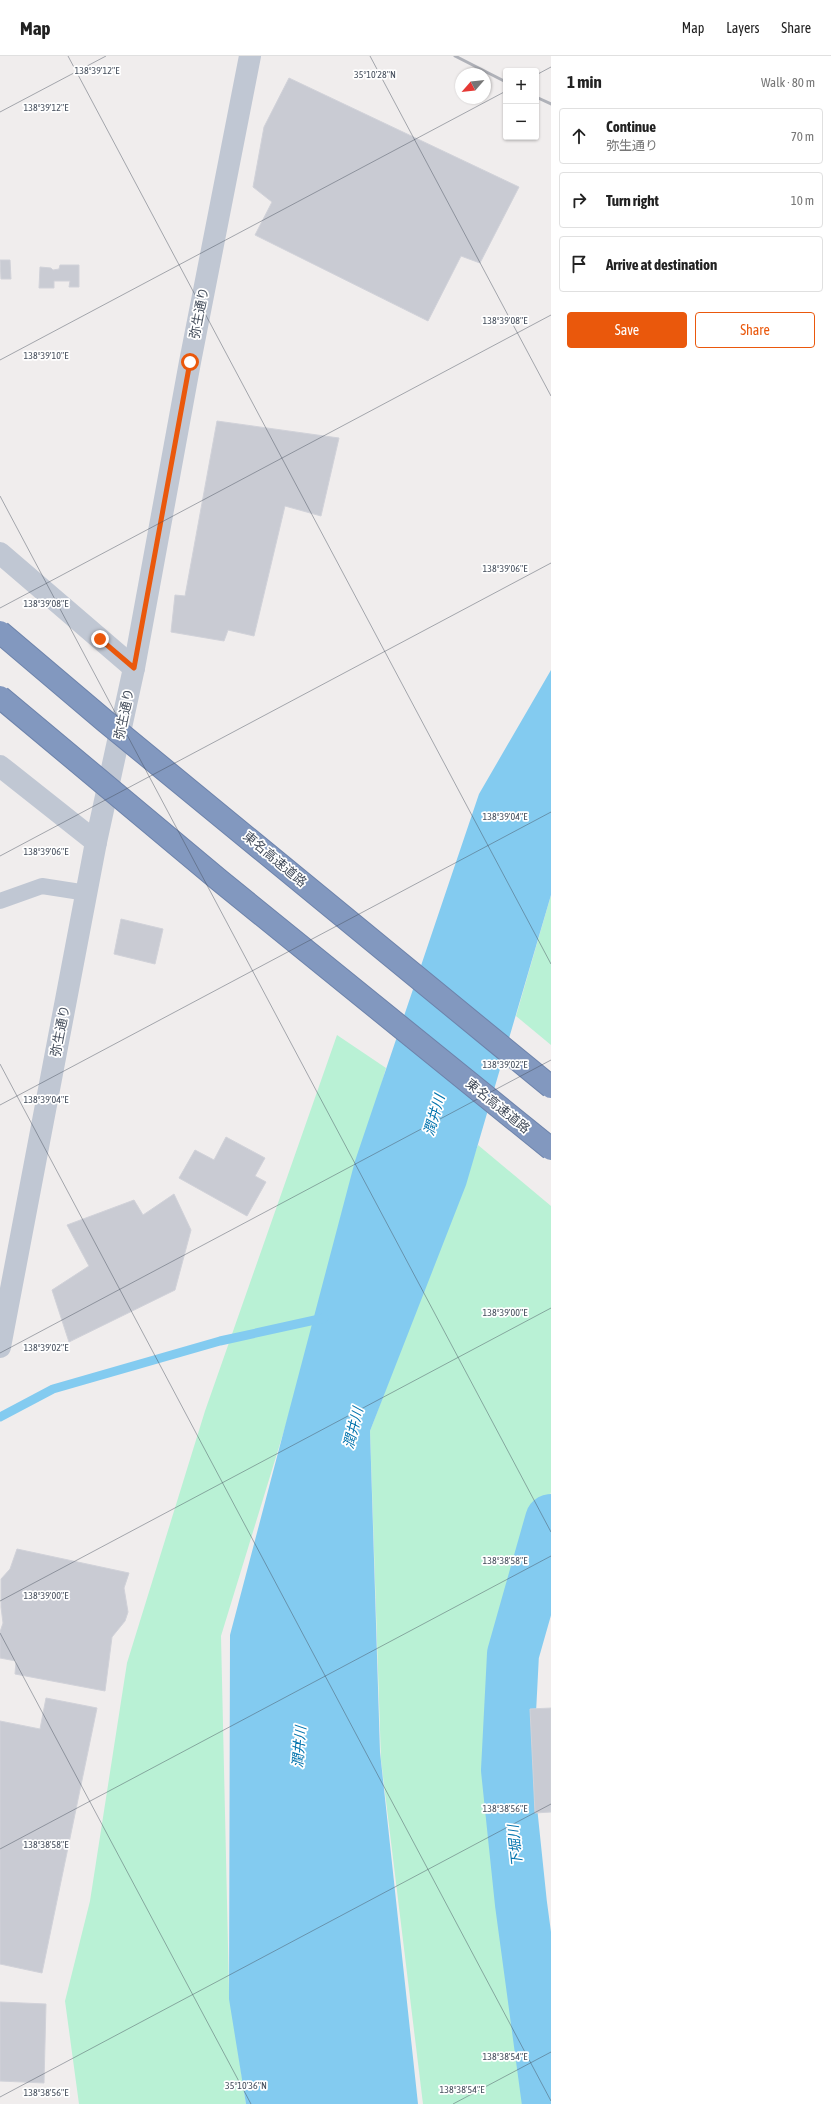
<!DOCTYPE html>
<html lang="en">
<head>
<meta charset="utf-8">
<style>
	body { margin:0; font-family:"Asap Condensed","Noto Sans JP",sans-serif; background:#f6f6f6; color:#222 }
	.controls { position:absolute; right:12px; top:12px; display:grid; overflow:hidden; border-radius:4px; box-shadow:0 1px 3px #0004 }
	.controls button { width:36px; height:36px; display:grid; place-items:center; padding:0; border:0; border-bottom:1px solid #e0e0e0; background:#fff; color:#222; font:20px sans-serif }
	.compass { position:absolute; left:455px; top:12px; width:36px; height:36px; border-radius:50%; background:#fff; box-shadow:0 1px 3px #0004; rotate:242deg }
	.stop { position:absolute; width:12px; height:12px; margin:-9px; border:3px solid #ea580c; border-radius:50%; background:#fff }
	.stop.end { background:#ea580c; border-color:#fff; box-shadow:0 1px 4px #0008 }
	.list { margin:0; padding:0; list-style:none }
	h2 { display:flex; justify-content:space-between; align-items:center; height:52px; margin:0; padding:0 16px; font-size:17px }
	h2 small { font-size:13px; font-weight:400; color:#767676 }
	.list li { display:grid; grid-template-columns:26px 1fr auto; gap:12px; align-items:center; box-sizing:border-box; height:56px; margin:0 8px 8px; padding:0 8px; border:1px solid #e0e0e0; border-radius:4px }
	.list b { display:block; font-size:15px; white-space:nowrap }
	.list p { margin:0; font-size:13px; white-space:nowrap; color:#767676 }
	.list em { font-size:13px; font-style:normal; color:#767676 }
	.actions { display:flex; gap:8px; padding:12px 16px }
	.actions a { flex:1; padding:9px 0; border:1px solid #ea580c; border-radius:4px; text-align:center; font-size:14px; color:#ea580c }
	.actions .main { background:#ea580c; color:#fff }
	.icon { flex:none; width:22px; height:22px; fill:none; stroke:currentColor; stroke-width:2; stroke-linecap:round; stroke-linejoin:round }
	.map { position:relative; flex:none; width:551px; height:2048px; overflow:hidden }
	header { display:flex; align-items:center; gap:24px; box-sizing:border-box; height:56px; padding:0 20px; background:#fff; border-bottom:1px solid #e0e0e0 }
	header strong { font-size:19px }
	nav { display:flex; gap:22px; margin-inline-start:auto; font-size:14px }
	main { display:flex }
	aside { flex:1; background:#fff }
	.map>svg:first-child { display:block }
	.green { fill:#b9f1d5 }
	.water { fill:#83cbf0 }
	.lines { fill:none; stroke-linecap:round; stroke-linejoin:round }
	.stream { stroke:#83cbf0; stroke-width:9 }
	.river { stroke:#83cbf0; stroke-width:52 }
	.building { fill:#c9cbd3; stroke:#d1d2d9 }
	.service { stroke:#c0c7d3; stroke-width:16 }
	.minor { stroke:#c0c7d3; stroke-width:22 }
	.tertiary { stroke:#c0c7d3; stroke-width:22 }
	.rail { stroke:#afb1b8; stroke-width:3 }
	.motorway-bridge-casing { stroke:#6d83ab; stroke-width:24; stroke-linecap:butt }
	.motorway-bridge { stroke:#8298bf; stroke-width:22 }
	.route { stroke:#ea580c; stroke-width:5 }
	.ticks { fill:none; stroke:#454e5c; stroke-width:1; stroke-opacity:0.45 }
	.labels { text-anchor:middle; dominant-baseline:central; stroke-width:3.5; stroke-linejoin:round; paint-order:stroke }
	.street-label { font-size:13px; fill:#454e5c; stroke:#fff }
	.water-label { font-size:14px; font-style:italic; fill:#0575ae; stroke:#fff }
	.ticks-label { font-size:10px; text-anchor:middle; fill:#454e5c; stroke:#fff; stroke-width:3.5; stroke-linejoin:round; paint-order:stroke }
</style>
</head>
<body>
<header>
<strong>Map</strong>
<nav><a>Map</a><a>Layers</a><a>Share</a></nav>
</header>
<main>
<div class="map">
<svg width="551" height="2048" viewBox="0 0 551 2048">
	<rect width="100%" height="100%" fill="#f0eded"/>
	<g class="green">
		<path d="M 551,839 L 551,989 L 516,960 Z"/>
		<path d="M 337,979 L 386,1012 L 287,1365 L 221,1580 L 229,1934 L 246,2048 L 79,2048 L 65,1945 L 90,1845 L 127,1607 L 205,1355 Z"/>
		<path d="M 478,1089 L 551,1150 L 551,1436 L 495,1714 L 538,2048 L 423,2048 L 381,1704 L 370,1375 Z"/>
	</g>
	<path class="water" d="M 551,614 L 551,839 L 466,1129 L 370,1375 L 380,1696 L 418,2048 L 246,2048 L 229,1943 L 230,1579 L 355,1105 L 479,738 Z"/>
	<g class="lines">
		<path class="stream" d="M 0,1361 L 53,1333 L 220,1285 L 324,1262"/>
		<path class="river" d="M 548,2048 L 521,1848 L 507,1714 L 513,1598 L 551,1464"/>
	</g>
	<g class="building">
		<path d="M 289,22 L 519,131 L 480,207 L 461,200 L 428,265 L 255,179 L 272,146 L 253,131 L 264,71 Z"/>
		<path d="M 0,204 L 10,204 L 11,223 L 1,223 Z"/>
		<path d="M 60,209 L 79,209 L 79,231 L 69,231 L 70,225 L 54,225 L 54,232 L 39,232 L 40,211 L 51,212 L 53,214 L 59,213 Z"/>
		<path d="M 217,365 L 339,382 L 321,460 L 285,450 L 254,580 L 228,574 L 224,585 L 171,576 L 175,539 L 185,540 Z"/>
		<path d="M 121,863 L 163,873 L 155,908 L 114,898 Z"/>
		<path d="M 226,1081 L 265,1102 L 255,1120 L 266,1126 L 247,1160 L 179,1122 L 195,1094 L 214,1104 Z"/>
		<path d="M 174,1138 L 191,1174 L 175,1234 L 69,1286 L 52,1234 L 89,1210 L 67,1169 L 134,1144 L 143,1159 Z"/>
		<path d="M 17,1493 L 129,1517 L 124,1532 L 128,1556 L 125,1565 L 112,1581 L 105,1635 L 15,1618 L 16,1605 L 0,1602 L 0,1576 L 3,1567 L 1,1551 L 1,1523 L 10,1513 Z"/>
		<path d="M 46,1642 L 97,1652 L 42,1917 L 0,1908 L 0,1665 L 40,1673 Z"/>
		<path d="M 551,1652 L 551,1756 L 535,1757 L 530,1653 Z"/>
		<path d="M 0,1946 L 46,1948 L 44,2027 L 0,2025 Z"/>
	</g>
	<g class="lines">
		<path class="service" d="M 0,845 L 42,830 L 87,837"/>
		<g class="minor">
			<path d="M 0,497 L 134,612"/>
			<path d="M 0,710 L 96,786"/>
		</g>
		<path class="tertiary" d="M 0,1291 L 96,786 L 134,612 L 190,306 L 250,0"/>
		<g class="rail">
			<path d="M 455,0 L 506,26"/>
			<path d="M 536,41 L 551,48"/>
		</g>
		<defs>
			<g id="motorway-bridge">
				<path d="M 0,576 L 105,665 L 551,1031"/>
				<path d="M 0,641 L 219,824 L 551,1093"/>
			</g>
		</defs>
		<use href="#motorway-bridge" class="motorway-bridge-casing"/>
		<use href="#motorway-bridge" class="motorway-bridge"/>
	</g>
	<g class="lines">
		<path class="route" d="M 100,583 L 134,612 L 190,306"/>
	</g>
	<path class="ticks" d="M 68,0 L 551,908M 370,0 L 551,340M 536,19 L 551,11M 0,56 L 106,0M 0,304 L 506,35M 0,440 L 551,1476M 0,552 L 551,259M 0,800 L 551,507M 0,1008 L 551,2045M 0,1049 L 551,756M 0,1297 L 551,1004M 0,1545 L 551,1252M 0,1577 L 251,2048M 0,1793 L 551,1500M 0,2041 L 551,1748M 453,2048 L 551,1996"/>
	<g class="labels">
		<g class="street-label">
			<text transform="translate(199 257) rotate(-79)">弥生通り</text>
			<text transform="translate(124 658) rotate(-78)">弥生通り</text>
			<text transform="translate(275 803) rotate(40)">東名高速道路</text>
			<text transform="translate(60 975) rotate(-79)">弥生通り</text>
			<text transform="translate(498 1050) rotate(39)">東名高速道路</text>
		</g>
		<g class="water-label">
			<text transform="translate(434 1059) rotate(-74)">潤井川</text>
			<text transform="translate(353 1372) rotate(-76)">潤井川</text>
			<text transform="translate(299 1691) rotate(-85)">潤井川</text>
			<text transform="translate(515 1790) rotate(-96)">下堀川</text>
		</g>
	</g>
	<g class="ticks-label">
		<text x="97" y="18">138°39'12"E</text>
		<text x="375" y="22">35°10'28"N</text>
		<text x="46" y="55">138°39'12"E</text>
		<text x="505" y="268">138°39'08"E</text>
		<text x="46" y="303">138°39'10"E</text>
		<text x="505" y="516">138°39'06"E</text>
		<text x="46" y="551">138°39'08"E</text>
		<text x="505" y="764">138°39'04"E</text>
		<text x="46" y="799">138°39'06"E</text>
		<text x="505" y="1012">138°39'02"E</text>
		<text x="46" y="1047">138°39'04"E</text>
		<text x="505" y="1260">138°39'00"E</text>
		<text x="46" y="1295">138°39'02"E</text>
		<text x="505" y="1508">138°38'58"E</text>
		<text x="46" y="1543">138°39'00"E</text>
		<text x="505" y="1756">138°38'56"E</text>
		<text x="46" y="1792">138°38'58"E</text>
		<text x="505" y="2004">138°38'54"E</text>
		<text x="246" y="2033">35°10'36"N</text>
		<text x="462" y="2037">138°38'54"E</text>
		<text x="46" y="2040">138°38'56"E</text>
	</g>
</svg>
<div class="controls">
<button>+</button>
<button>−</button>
</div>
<svg class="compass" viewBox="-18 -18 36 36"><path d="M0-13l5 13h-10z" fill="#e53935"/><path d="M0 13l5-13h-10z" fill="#767676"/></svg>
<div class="stop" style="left:190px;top:306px"></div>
<div class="stop end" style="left:100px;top:583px"></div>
</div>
<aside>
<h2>1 min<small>Walk · 80 m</small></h2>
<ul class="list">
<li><svg class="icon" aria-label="ahead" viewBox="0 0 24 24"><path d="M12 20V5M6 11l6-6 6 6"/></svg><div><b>Continue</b><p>弥生通り</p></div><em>70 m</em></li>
<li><svg class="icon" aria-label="right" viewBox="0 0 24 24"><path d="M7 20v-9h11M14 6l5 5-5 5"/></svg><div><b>Turn right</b></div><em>10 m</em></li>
<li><svg class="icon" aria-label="arrive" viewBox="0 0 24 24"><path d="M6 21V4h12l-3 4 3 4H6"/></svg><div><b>Arrive at destination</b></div></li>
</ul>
<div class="actions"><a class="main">Save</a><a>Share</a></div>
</aside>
</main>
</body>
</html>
